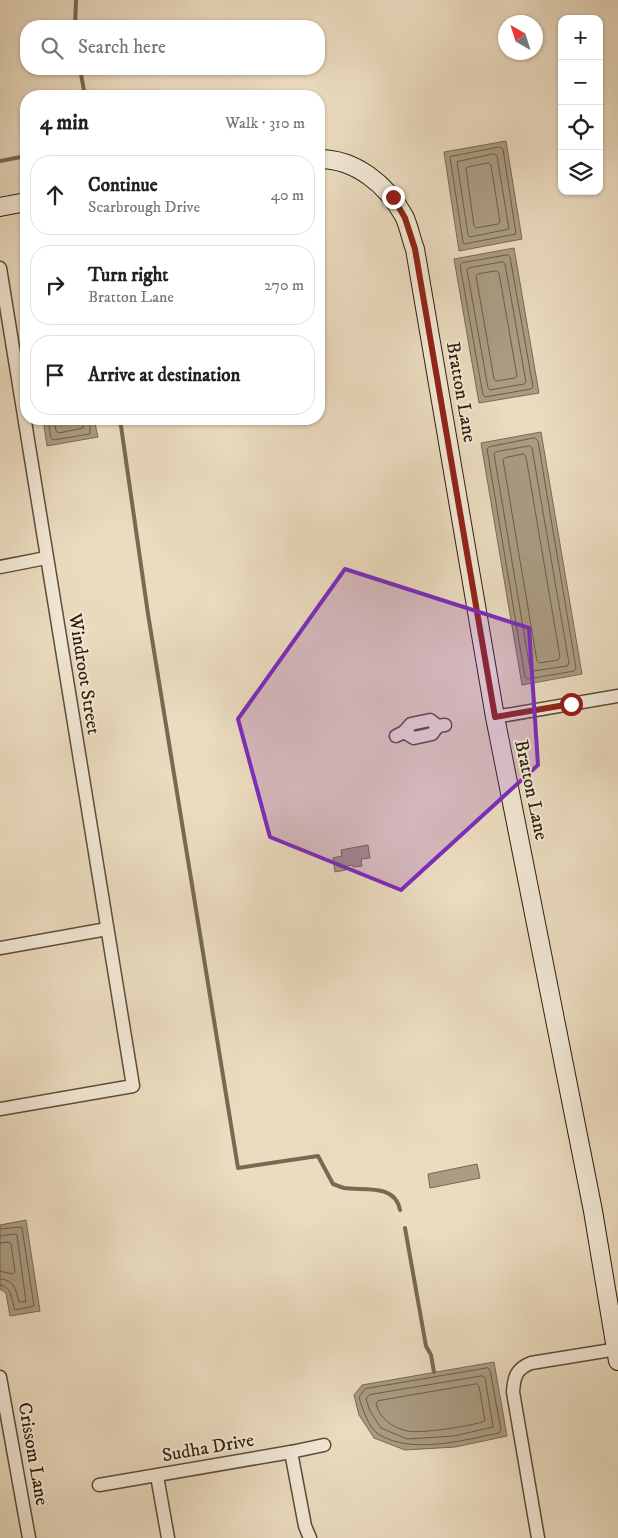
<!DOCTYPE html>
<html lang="en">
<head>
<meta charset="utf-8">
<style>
	body { margin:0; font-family:"IM FELL DW Pica",serif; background:#f2f2f2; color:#222 }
	.controls { position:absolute; right:15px; top:15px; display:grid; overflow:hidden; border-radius:10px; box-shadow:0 1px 4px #0004 }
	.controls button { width:45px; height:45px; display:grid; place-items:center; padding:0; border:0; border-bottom:1px solid #e0e0e0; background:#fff; color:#222; font:25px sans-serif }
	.compass { position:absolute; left:498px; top:15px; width:45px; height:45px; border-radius:50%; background:#fff; box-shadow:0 1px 4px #0004; rotate:321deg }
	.stop { position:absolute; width:15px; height:15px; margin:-11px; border:4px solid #8f2418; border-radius:50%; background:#fff }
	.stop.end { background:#8f2418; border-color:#fff; box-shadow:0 1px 5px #0008 }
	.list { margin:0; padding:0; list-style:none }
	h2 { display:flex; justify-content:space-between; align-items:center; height:65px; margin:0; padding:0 20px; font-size:21px }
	h2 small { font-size:16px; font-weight:400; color:#767676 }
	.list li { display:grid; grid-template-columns:32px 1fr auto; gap:15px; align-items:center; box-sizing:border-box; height:80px; margin:0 10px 10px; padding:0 10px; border:1px solid #e0e0e0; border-radius:20px }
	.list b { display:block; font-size:19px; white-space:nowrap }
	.list p { margin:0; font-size:16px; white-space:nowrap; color:#767676 }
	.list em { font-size:16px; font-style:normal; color:#767676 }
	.icon { flex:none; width:28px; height:28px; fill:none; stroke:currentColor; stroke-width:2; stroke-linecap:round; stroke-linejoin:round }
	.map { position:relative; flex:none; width:618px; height:1538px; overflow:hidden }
	.search { position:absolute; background:#fff; box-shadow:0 1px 4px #0004; left:20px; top:20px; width:305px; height:55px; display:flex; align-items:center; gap:12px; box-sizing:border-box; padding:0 18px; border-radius:20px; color:#767676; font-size:19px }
	.panel { position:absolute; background:#fff; box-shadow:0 1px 4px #0004; left:20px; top:90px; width:305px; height:335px; border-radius:20px }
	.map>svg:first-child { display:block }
	.water { fill:#aa9b82; stroke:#786953 }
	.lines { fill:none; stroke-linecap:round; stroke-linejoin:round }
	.shore { stroke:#6c5c47; stroke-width:1 }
	.stream { stroke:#786953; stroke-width:4 }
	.street-casing { stroke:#5c4d39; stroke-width:15 }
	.secondary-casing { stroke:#2d1e0c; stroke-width:20 }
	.street { stroke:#f2e8d5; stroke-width:12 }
	.secondary { stroke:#f2e8d5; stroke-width:18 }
	.route { stroke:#8f2418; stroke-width:6 }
	.marked { fill:#7b2cbf; fill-opacity:0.2; stroke:#7b2cbf; stroke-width:4; stroke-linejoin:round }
	.labels { text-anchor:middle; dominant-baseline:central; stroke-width:4; stroke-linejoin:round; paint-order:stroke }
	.street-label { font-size:19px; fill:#2d1e0c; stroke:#f2e8d5 }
</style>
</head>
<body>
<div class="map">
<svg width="618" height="1538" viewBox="0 0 618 1538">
	<rect width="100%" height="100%" fill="#ebdbbf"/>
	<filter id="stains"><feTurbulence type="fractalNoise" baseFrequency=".004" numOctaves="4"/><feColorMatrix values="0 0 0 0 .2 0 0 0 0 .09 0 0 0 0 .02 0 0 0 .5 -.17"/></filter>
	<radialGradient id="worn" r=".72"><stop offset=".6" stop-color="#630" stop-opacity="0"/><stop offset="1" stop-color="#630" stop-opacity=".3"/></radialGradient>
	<g class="water">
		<path d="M 506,141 L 522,239 L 459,251 L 444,152 Z"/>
		<path d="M 514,248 L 539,393 L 479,403 L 454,259 Z"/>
		<path d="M 43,419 L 94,419 L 98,437 L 47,446 Z"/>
		<path d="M 541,432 L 582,674 L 522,685 L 481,443 Z"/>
		<path d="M 368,845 L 370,858 L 361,859 L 362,866 L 353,867 L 353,865 L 346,866 L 346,870 L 335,872 L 333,858 L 342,856 L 341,850 Z"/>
		<path d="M 477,1164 L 480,1178 L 430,1188 L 428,1174 Z"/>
		<path d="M 26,1220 L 40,1311 L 10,1316 L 6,1293 L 0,1289 L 0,1225 Z"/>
		<path d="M 494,1362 L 507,1436 L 455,1447 L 405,1450 L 374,1438 L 359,1415 L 354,1395 L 362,1385 Z"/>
	</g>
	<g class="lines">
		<g class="shore">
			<path d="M 500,147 L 503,149 L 516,234 L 464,244 L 463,242 L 450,157 Z"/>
			<path d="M 494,154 L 497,156 L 509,229 L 470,237 L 468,235 L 457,162 Z"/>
			<path d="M 489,163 L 491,165 L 500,222 L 498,224 L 476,228 L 474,226 L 466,168 L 468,167 Z"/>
			<path d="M 508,255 L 510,257 L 533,387 L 531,389 L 485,397 L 483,395 L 460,265 L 462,263 Z"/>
			<path d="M 503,262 L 505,264 L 526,382 L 524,384 L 490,390 L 488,388 L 467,270 L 469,268 Z"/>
			<path d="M 497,271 L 499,273 L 517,376 L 515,378 L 496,381 L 494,379 L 476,276 L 478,274 Z"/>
			<path d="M 48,419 L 51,438 L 53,440 L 90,434 L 90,419"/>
			<path d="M 54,419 L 56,431 L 59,433 L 83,428 L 83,419"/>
			<path d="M 535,438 L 538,441 L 576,668 L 574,671 L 528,679 L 525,677 L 487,449 L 489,447 Z"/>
			<path d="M 530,446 L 532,448 L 569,663 L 567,666 L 533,671 L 530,669 L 494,454 L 496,452 Z"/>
			<path d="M 524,454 L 526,457 L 560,657 L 558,660 L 539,663 L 537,661 L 503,460 L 505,458 Z"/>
			<path d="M 0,1229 L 20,1227 L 22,1228 L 34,1306 L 15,1310 C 11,1300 13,1287 0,1285"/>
			<path d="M 0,1236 L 15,1234 L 17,1235 L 26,1302 L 19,1302 C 16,1291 15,1280 0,1279"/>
			<path d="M 0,1243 L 9,1242 L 11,1244 L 15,1272 L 12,1274 L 0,1271"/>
			<path d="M 488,1368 L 490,1370 L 501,1430 L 499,1433 C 464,1440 411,1455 378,1434 C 369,1428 362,1408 359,1397 L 365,1389 Z"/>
			<path d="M 483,1376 L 485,1378 L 493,1427 L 454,1436 L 407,1439 L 381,1428 L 370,1411 L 366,1399 L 369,1395 Z"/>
			<path d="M 477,1384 L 479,1386 L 485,1421 C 473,1426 419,1434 407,1431 C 392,1427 380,1419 376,1404 L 378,1401 Z"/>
		</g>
		<g class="stream">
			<path d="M 75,26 L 76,0"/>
			<path d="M 80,69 L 85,96"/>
			<path d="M 0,161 L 26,156"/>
			<path d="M 120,419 L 148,614 L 238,1168 L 318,1156 L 333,1184 C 336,1185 340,1187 344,1188 C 363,1191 395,1183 400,1210"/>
			<path d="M 405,1228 L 426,1346 L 431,1355 L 434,1372"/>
		</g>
		<defs>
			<g id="street">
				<path d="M 0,268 L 133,1086 L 0,1109"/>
				<path d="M 0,567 L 46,558"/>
				<path d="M 495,717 L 618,696"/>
				<path d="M 404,732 L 414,738 L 432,734 L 438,726"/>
				<path d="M 396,736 L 404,732 L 411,724 L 430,720 L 438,726 L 445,725"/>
				<path d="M 0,948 L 107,929"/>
				<path d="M 0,1377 L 29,1538"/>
				<path d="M 291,1452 L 305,1526 L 310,1538"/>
				<path d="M 157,1476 L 168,1538"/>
				<path d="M 99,1485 L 291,1452 L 324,1445"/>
				<path d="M 538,1538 L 513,1392 C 514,1377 516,1369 531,1363 L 618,1349"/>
			</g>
			<g id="secondary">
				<path d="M 319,159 C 356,159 387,185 404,216 C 409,226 411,239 415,249 L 495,717 L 593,1211 L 618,1361"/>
				<path d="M 0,207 L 26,202"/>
			</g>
		</defs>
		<use href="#street" class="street-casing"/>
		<use href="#secondary" class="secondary-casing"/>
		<use href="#street" class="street"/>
		<use href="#secondary" class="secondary"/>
	</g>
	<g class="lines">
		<path class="route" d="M 393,197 L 405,218 L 415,249 L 495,717 L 571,704"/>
	</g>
	<path class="marked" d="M 345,569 L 529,628 L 538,765 L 401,890 L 270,837 L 238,719 Z"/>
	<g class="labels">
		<g class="street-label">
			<text transform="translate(461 392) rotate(80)">Bratton Lane</text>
			<text transform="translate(84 674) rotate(81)">Windroot Street</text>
			<text transform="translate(531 790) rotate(78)">Bratton Lane</text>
			<text transform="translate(208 1448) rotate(-10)">Sudha Drive</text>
			<text transform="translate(33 1454) rotate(80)">Crissom Lane</text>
		</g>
	</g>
	<rect width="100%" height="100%" filter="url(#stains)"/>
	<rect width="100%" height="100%" fill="url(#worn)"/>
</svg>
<div class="controls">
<button>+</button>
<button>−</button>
<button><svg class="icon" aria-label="locate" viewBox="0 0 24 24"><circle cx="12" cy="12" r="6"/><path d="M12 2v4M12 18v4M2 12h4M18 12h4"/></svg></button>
<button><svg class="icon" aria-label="layers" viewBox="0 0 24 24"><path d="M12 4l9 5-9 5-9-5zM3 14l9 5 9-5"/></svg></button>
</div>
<svg class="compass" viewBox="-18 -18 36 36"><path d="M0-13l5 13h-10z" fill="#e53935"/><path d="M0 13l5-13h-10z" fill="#767676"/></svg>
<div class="stop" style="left:571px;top:704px"></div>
<div class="stop end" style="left:393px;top:197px"></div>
<div class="search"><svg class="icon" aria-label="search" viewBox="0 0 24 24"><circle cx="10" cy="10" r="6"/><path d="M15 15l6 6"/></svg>Search here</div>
<section class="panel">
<h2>4 min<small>Walk · 310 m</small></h2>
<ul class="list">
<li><svg class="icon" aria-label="ahead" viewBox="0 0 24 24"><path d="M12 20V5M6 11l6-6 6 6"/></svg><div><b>Continue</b><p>Scarbrough Drive</p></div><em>40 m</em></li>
<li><svg class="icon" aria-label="right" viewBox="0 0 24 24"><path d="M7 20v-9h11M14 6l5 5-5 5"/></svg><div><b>Turn right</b><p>Bratton Lane</p></div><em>270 m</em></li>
<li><svg class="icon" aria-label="arrive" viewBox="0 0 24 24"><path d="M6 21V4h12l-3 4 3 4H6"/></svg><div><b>Arrive at destination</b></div></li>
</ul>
</section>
</div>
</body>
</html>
